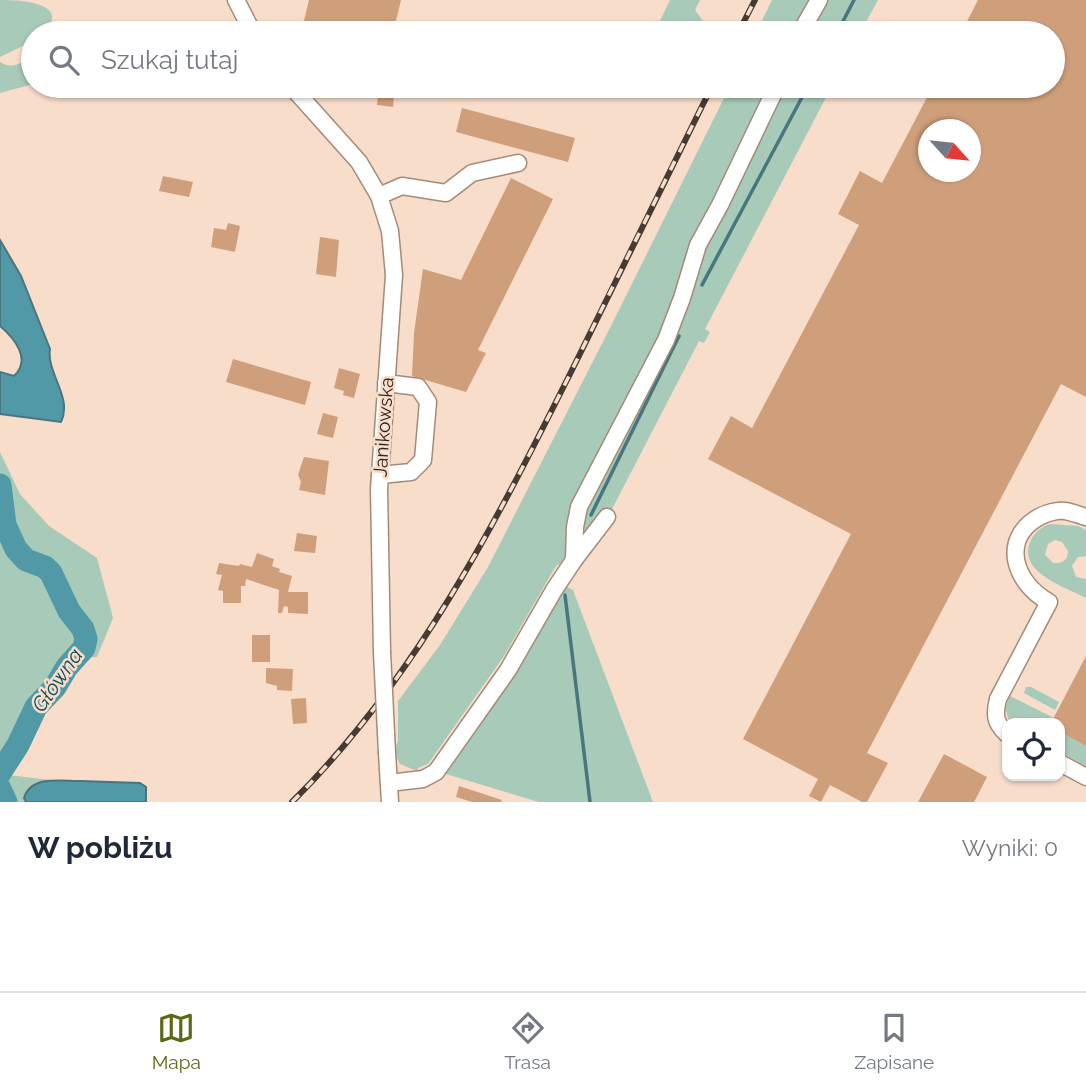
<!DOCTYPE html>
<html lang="pl">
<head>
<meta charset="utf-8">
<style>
	body { margin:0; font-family:Raleway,sans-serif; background:#f6f6f7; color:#1f2937 }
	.controls { position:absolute; right:21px; bottom:21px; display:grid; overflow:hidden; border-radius:14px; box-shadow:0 2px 5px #0004 }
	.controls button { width:63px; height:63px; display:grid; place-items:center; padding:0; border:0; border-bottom:2px solid #e0e1e3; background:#fff; color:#1f2937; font:35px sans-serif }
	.compass { position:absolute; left:918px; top:119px; width:63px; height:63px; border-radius:50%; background:#fff; box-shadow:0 2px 5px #0004; rotate:117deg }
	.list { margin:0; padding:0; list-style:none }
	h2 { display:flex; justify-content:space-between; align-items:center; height:91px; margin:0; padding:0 28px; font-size:30px }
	h2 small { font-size:23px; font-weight:400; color:#747a83 }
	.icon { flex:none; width:38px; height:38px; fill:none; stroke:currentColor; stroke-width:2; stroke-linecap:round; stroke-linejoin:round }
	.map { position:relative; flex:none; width:1086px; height:802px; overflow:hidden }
	.search { position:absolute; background:#fff; box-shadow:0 2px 5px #0004; left:21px; right:21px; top:21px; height:77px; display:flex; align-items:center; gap:18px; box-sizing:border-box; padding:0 24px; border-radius:38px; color:#747a83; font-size:26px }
	.sheet { height:189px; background:#fff }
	nav { display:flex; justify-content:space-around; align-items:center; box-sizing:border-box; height:98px; border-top:2px solid #e0e1e3; background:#fff; font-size:19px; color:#747a83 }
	nav a { display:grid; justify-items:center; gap:4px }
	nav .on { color:#5b6913 }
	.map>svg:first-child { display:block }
	.green { fill:#a8cab8; fill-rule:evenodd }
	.water { fill:#5299a8; stroke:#48767f; stroke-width:2 }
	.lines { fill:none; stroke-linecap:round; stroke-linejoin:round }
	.stream { stroke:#48767f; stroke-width:3.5 }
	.river { stroke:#5299a8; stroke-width:23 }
	.building { fill:#cf9f7b; fill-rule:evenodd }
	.minor-casing { stroke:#a48b79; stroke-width:19 }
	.minor { stroke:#fff; stroke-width:16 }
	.rail-casing { stroke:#463a32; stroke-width:6 }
	.rail { stroke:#f8ddca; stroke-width:3.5; stroke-dasharray:10; stroke-linecap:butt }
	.minor-bridge-casing { stroke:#a48b79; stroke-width:19; stroke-linecap:butt }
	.minor-bridge { stroke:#fff; stroke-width:16 }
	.labels { text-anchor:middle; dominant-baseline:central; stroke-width:5; stroke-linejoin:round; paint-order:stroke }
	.street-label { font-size:19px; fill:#30261f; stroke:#f8ddca }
	.water-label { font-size:21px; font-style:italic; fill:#0f4f5a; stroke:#f8ddca }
</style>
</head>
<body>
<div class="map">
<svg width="1086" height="802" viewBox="0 0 1086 802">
	<rect width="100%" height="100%" fill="#f8ddca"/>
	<g class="green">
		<path d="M 0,0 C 20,0 71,2 45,33 L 33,33 L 33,41 L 0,57 Z"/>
		<path d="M 670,0 L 700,0 L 695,10 L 706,25 L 702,33 L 654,33 Z"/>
		<path d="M 772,0 L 878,0 L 860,33 L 756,33 Z"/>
		<path d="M 33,56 L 33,84 L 0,93 L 0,62 C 12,70 22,63 33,56 Z"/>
		<path d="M 730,86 L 832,86 L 705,329 L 710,332 L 704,343 L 699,341 L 611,511 L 615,519 L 604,510 L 584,531 L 582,529 L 586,512 L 583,509 L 561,566 L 558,564 L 554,569 L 504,656 L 428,764 L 418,768 L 417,771 L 400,764 L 394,752 L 398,741 L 398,701 L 440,645 L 488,567 L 611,326 Z"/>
		<path d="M 0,452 L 20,494 L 49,526 L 97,558 L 113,618 L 97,657 L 80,658 L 39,710 L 7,775 L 51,780 L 45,802 L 0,802 Z"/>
		<path d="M 1050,524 L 1078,526 L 1086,530 L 1086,556 L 1078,557 L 1072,566 L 1076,577 L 1086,579 L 1086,598 C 1066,587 1018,573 1030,542 C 1034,533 1041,527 1050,524 ZM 1055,540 L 1062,542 L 1068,551 C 1068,560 1062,564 1053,563 L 1045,555 L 1048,544 Z"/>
		<path d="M 565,586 L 573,590 L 653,802 L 539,802 L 446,774 L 516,674 Z"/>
		<path d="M 1026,687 L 1031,687 L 1059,702 L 1055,710 L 1024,693 Z"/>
		<path d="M 1010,696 L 1054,718 L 1051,723 L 1010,723 L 1005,708 Z"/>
		<path d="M 1060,732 L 1086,746 L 1086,766 L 1060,752 Z"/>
	</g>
	<g class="water">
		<path d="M 0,240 L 21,276 L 50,349 C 46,373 73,397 61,422 L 0,414 L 0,372 L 14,376 C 32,359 14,338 0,326 Z"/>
		<path d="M 81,781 L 140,783 L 146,787 L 146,802 L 26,802 L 24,798 C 31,775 61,781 81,781 Z"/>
	</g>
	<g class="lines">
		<g class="stream">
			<path d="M 837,33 L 854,0"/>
			<path d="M 702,285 L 808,86"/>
			<path d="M 591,515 L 679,336"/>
			<path d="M 565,595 L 590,802"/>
		</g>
		<g class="river">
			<path d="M 0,485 L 5,525 L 16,549 L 26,560 L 45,567 L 51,573 L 69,611 L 83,629 L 86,639 L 84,648 L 67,667 L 55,687 L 36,707 L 18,745 L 0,773"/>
			<path d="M 0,789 L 6,802"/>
		</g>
	</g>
	<g class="building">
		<path d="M 309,0 L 401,0 L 393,33 L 364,33 L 340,27 L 339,33 L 301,33 Z"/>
		<path d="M 978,0 L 1086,0 L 1086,397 L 1061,384 L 867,753 L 888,763 L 867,802 L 862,802 L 830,785 L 821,802 L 809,796 L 818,779 L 743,739 L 851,534 L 708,459 L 731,416 L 752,428 L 859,225 L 838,214 L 860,171 L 882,183 L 933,86 L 1053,86 L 1053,33 L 961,33 ZM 928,130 L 970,130 L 970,172 L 928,172 Z"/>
		<path d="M 379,86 L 395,86 L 393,107 L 377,105 Z"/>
		<path d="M 462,108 L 575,138 L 568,162 L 456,132 Z"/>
		<path d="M 163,176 L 193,182 L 189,197 L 159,191 Z"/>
		<path d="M 511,178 L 553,199 L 478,350 L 486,353 L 466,392 L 412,376 L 414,333 L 423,269 L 461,280 Z"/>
		<path d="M 228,223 L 240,226 L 235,252 L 211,247 L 214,228 L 226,230 Z"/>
		<path d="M 320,237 L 339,240 L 336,277 L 316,274 Z"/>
		<path d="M 233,359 L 311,382 L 305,405 L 226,382 Z"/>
		<path d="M 339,368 L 360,374 L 354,398 L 343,395 L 344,391 L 334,388 Z"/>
		<path d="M 323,413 L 338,417 L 333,438 L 317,434 Z"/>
		<path d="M 304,457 L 329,461 L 325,495 L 299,490 L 301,482 L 298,475 Z"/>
		<path d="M 297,533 L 317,536 L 315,553 L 294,551 Z"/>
		<path d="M 257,553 L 274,559 L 272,566 L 280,569 L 279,572 L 292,576 L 288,592 L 308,592 L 308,614 L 288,613 L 288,607 L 284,606 L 282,613 L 278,613 L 279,590 L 246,579 L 245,586 L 241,586 L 241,603 L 223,603 L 223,591 L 218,590 L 222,575 L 216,574 L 219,563 L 239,566 L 240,564 L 252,567 Z"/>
		<rect x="252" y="635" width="18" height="27"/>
		<path d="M 1086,656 L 1086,746 L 1060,732 L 1060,723 L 1051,723 Z"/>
		<path d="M 266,668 L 293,669 L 292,691 L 277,690 L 277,686 L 266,683 Z"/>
		<path d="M 306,698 L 307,723 L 293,724 L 291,699 Z"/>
		<path d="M 944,754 L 987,777 L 974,802 L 918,802 Z"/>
		<path d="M 459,786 L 502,800 L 501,802 L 472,802 L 456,797 Z"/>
	</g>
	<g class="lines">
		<defs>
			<g id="minor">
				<path d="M 236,0 L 253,33"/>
				<path d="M 800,33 L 819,0"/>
				<path d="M 291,86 L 359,162 L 379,196 L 390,231 L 394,275 L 379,489 L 382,652"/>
				<path d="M 379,196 L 402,186 L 446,193 L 472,173 L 518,163"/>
				<path d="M 380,475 L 411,472 L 423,460 L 428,402 L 418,387 L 386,383"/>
				<path d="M 574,560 L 607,517"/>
				<path d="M 1007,734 C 995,723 994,715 998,699 L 1049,602 C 1014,583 1000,539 1039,517 C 1046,513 1057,510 1065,511 C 1072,512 1079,515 1086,517"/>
				<path d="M 387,753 L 390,802"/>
				<path d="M 1060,763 L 1086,777"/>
				<path d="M 389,783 L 423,779 L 436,772 L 508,670 L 554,590 L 574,560 L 575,527 L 579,507 L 666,340 L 682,298 L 698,245 L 720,205 L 777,86"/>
			</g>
		</defs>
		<use href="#minor" class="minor-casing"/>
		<use href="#minor" class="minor"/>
		<defs>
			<g id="rail">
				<path d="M 738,33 L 755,0"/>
				<path d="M 292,802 C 416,679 494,526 571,372 C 618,276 665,181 712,86"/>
			</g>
		</defs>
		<use href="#rail" class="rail-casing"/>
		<use href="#rail" class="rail"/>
		<defs>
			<path id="minor-bridge" d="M 382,652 L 387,753"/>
		</defs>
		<use href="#minor-bridge" class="minor-bridge-casing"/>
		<use href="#minor-bridge" class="minor-bridge"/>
	</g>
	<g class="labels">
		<g class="street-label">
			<text transform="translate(383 427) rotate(-86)">Janikowska</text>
		</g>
		<g class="water-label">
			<text transform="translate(57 680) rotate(-55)">Główna</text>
		</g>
	</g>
</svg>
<div class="controls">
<button><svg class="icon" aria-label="locate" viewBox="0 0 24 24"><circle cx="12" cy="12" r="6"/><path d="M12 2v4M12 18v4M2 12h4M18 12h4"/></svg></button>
</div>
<svg class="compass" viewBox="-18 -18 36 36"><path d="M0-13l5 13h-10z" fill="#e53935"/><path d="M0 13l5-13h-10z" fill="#747a83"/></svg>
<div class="search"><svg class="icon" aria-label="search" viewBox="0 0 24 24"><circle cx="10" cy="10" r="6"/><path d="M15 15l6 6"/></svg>Szukaj tutaj</div>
</div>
<section class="sheet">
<h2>W pobliżu<small>Wyniki: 0</small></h2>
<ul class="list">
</ul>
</section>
<nav>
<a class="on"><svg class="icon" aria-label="map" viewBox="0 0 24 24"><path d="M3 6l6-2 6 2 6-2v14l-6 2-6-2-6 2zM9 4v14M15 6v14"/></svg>Mapa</a>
<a><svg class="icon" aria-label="directions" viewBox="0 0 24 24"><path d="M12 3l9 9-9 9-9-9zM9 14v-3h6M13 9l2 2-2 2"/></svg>Trasa</a>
<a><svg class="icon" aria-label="saved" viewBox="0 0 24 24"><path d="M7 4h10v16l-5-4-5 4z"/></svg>Zapisane</a>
</nav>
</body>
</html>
